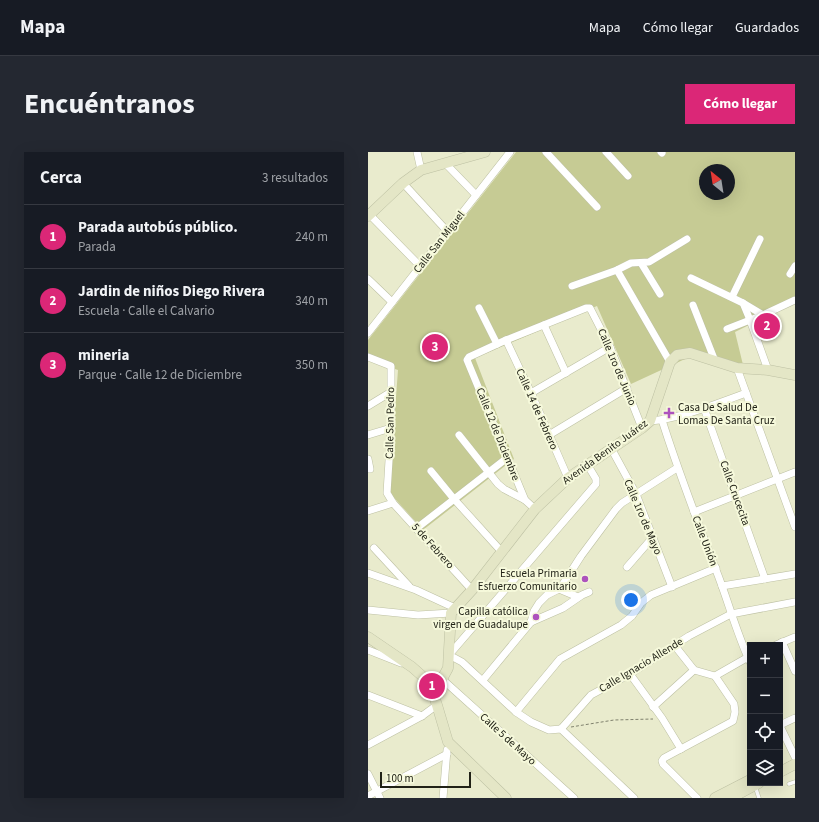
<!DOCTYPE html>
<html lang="es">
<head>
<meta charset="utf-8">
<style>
	body { margin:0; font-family:"Source Sans 3",sans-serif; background:#242831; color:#f1f3f6 }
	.controls { position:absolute; right:12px; bottom:12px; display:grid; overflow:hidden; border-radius:0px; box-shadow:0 4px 16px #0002 }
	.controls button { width:36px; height:36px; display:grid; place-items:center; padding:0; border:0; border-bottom:1px solid #363941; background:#171b24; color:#f1f3f6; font:20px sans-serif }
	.compass { position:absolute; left:331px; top:12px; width:36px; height:36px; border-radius:50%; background:#171b24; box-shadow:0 4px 16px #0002; rotate:330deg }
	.scale { position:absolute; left:12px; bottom:10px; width:91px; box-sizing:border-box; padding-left:4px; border:2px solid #212217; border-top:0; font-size:11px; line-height:14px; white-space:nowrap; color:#212217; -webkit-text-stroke:3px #f6f9db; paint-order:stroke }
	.you { position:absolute; left:263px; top:448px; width:14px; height:14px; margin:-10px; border:3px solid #fff; border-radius:50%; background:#1a73e8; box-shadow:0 0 0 6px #1a73e833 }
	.badge { display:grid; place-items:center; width:26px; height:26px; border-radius:50%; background:#db2777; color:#fff; font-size:13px; font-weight:700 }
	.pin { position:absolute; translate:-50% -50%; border:2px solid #fff; box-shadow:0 1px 4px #0006 }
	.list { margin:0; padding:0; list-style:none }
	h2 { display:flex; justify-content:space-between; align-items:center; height:52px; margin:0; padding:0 16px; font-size:17px }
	h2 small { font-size:13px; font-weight:400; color:#9ea1a6 }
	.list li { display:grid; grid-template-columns:26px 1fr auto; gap:12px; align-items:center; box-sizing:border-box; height:64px; padding:0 16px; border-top:1px solid #363941 }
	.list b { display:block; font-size:15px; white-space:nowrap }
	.list p { margin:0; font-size:13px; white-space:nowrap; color:#9ea1a6 }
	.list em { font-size:13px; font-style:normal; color:#9ea1a6 }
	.icon { flex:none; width:22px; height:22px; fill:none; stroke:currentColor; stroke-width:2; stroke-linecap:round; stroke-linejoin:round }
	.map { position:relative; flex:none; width:427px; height:646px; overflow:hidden; border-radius:0px }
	header { display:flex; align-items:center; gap:24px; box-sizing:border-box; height:56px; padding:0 20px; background:#171b24; border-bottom:1px solid #363941 }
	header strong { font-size:19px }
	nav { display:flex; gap:22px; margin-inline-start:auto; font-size:14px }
	.intro { display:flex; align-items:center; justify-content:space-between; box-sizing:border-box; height:96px; padding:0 24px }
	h1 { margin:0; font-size:28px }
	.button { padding:10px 18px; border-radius:0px; background:#db2777; color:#fff; font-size:14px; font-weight:700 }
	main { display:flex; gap:24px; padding:0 24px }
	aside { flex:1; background:#171b24; border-radius:0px; box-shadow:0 4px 16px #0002 }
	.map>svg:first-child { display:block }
	.green { fill:#c6cb94; fill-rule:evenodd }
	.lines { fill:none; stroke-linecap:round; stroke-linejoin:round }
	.lane-casing { stroke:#bdc0a3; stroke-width:4.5 }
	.street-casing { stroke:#bdc0a3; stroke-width:8 }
	.secondary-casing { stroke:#bdc0a3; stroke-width:11 }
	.path { stroke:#80826e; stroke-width:1; stroke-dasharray:3 2; stroke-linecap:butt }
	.lane { stroke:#fff; stroke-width:3.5 }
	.street { stroke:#fff; stroke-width:7 }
	.secondary { stroke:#e4e6c6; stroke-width:10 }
	.poi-dot { fill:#ad52bd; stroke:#f6f9db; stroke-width:1.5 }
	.labels { text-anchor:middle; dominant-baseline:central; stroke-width:4; stroke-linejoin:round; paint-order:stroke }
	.street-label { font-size:11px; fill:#212217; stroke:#f6f9db }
	.poi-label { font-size:11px; fill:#212217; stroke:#f6f9db; text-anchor:end }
</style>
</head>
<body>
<header>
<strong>Mapa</strong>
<nav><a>Mapa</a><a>Cómo llegar</a><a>Guardados</a></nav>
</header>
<div class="intro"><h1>Encuéntranos</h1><a class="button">Cómo llegar</a></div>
<main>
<aside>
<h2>Cerca<small>3 resultados</small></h2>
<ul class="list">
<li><span class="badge">1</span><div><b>Parada autobús público.</b><p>Parada</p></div><em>240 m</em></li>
<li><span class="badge">2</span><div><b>Jardin de niños Diego Rivera</b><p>Escuela · Calle el Calvario</p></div><em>340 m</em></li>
<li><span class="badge">3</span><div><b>mineria</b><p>Parque · Calle 12 de Diciembre</p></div><em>350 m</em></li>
</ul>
</aside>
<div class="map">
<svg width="427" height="646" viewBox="0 0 427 646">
	<rect width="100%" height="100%" fill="#e9ebcd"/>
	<path class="green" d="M 148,0 L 427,0 L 427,150 L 367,180 L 376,217 L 330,201 L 263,232 L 229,154 L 107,206 L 146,307 L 55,378 L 21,340 L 30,218 L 0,208 L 0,188 ZM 337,18 L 361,18 L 361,42 L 337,42 Z"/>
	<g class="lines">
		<defs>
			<g id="lane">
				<path d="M 421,632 L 427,630"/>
				<path d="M 387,634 L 391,646"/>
			</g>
			<g id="street">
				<path d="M 49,0 L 53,18"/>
				<path d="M 178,0 L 229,55"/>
				<path d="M 238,0 L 260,24"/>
				<path d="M 293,0 L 294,1"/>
				<path d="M 77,11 L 108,43"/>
				<path d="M 35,31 L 79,79"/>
				<path d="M 0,61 L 52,114"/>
				<path d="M 273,111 L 292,142"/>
				<path d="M 249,118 L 302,210"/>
				<path d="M 422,122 L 427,114"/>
				<path d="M 323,126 L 375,151 L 382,168 L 400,218"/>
				<path d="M 0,127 L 24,150"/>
				<path d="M 204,134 L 249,118 L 263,111 L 281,110 L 319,87"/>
				<path d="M 364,145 L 392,87"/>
				<path d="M 375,151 L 395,163"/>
				<path d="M 325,153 L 347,209"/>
				<path d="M 111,156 L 129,192"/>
				<path d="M 176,173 L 198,221"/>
				<path d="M 359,177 L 395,163 L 427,148"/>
				<path d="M 0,181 L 142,0"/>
				<path d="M 138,188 L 163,241 L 200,326"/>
				<path d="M 0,205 L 23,214 L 23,276 L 19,341 L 25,351 L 104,438"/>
				<path d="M 369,216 L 427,375"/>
				<path d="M 163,241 L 242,195"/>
				<path d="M 0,254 L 23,240"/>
				<path d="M 336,256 L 397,427"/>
				<path d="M 294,268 C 310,319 329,368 348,418 C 360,448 368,480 382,510"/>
				<path d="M 282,269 C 315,266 347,252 378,241"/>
				<path d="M 0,283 L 23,276"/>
				<path d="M 91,283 L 130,332 L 136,337 L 157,348"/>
				<path d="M 181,283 L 259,236"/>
				<path d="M 243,296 L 268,342 L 304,435"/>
				<path d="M 0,307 L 2,317"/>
				<path d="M 63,319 L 86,347 L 133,399"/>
				<path d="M 167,357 L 157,348 L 99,208 L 101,205 L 138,188 L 218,156 L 222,156 L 242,195 L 274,276"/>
				<path d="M 0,359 L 25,351"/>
				<path d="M 326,360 L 427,320"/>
				<path d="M 49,376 L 139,306"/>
				<path d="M 6,396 L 41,434"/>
				<path d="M 259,415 L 285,385"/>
				<path d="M 0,421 L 48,438 L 87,456"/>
				<path d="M 354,434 L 427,422"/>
				<path d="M 191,437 L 210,445"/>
				<path d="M 0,458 L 50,463 L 83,461"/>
				<path d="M 163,470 L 195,456 L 214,443 L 221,440"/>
				<path d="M 414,490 L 427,519"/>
				<path d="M 408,493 L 427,485"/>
				<path d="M 307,494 L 326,518 L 347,524 L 366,552 L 367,560 L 365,569 L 296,606 L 294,609 L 295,612 L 329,646"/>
				<path d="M 0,498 L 33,511"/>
				<path d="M 262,522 L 294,566 L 313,597"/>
				<path d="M 347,524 L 382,504"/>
				<path d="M 74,527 L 206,646"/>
				<path d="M 115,528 L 163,470 L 166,459 L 171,451 L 179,443 L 191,437 L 195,432 L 213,404 L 248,357 L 254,351 L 309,316"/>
				<path d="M 0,543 L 54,564"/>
				<path d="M 285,555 L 326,518"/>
				<path d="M 148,560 L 192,507 L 253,473 L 264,464 L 273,451 L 283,443 L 348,416"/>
				<path d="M 412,573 L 427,566"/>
				<path d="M 412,574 L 427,605"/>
				<path d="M 193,577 L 181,578 L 163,570 L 148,560 L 94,510 L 81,503 L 228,332 L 228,327 L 219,312"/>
				<path d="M 193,577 L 223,543 L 262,522 L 321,484 L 363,462 L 427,450"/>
				<path d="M 193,577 L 266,646"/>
				<path d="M 0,593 L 54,564 L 69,553"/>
				<path d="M 0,622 L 12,646"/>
				<path d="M 0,644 L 79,602"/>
				<path d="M 75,646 L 79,598"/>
			</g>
			<g id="secondary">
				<path d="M 0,64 L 35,31 L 53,18 L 117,0"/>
				<path d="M 0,485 L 44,515 L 61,530 L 69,553 L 80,590 L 138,646"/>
				<path d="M 61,530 L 74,527 L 80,516 L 83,461 L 104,438 L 167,357 L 200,326 L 274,276 L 282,269 L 302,210 L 309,203 L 322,201 L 369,216 L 400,218 L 427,223"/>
				<path d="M 412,620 L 427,612"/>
				<path d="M 347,646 L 382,628"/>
				<path d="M 363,646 L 391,631"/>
			</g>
		</defs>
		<use href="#lane" class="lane-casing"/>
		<use href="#street" class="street-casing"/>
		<use href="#secondary" class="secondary-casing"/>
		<path class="path" d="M 203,575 L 246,568 L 285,567"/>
		<use href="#lane" class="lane"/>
		<use href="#street" class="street"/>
		<use href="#secondary" class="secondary"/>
	</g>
	<g class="poi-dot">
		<path d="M299 255h4v4h4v4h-4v4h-4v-4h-4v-4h4z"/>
		<circle cx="217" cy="427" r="4"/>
		<circle cx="168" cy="465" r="4"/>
	</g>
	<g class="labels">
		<g class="street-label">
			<text transform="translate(71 90) rotate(-52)">Calle San Miguel</text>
			<text transform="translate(249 215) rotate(67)">Calle 1ro de Junio</text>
			<text transform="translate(169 257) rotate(66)">Calle 14 de Febrero</text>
			<text transform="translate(22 271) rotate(-89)">Calle San Pedro</text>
			<text transform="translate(130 282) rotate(68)">Calle 12 de Diciembre</text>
			<text transform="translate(237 300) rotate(-36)">Avenida Benito Juárez</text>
			<text transform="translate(367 341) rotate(70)">Calle Crucecita</text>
			<text transform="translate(275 365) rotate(67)">Calle 1ro de Mayo</text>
			<text transform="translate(337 389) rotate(69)">Calle Unión</text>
			<text transform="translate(65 394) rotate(48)">5 de Febrero</text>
			<text transform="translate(273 513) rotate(-31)">Calle Ignacio Allende</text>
			<text transform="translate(140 587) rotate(42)">Calle 5 de Mayo</text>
		</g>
		<g class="poi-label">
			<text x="310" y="255" text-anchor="start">Casa De Salud De<tspan x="310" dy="13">Lomas De Santa Cruz</tspan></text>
			<text x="209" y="421">Escuela Primaria<tspan x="209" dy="13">Esfuerzo Comunitario</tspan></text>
			<text x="160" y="459">Capilla católica<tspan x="160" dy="13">virgen de Guadalupe</tspan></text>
		</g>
	</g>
</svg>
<div class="controls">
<button>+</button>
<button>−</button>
<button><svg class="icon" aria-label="locate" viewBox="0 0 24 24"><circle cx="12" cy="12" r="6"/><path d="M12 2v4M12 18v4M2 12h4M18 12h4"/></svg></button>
<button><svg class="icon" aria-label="layers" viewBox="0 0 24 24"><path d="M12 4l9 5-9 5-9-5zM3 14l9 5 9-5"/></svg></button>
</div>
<svg class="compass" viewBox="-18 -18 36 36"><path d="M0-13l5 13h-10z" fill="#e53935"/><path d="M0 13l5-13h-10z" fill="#9ea1a6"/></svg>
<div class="scale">100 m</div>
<div class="you"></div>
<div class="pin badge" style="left:64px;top:534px">1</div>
<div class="pin badge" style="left:399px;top:174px">2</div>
<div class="pin badge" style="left:67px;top:195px">3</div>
</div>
</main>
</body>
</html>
